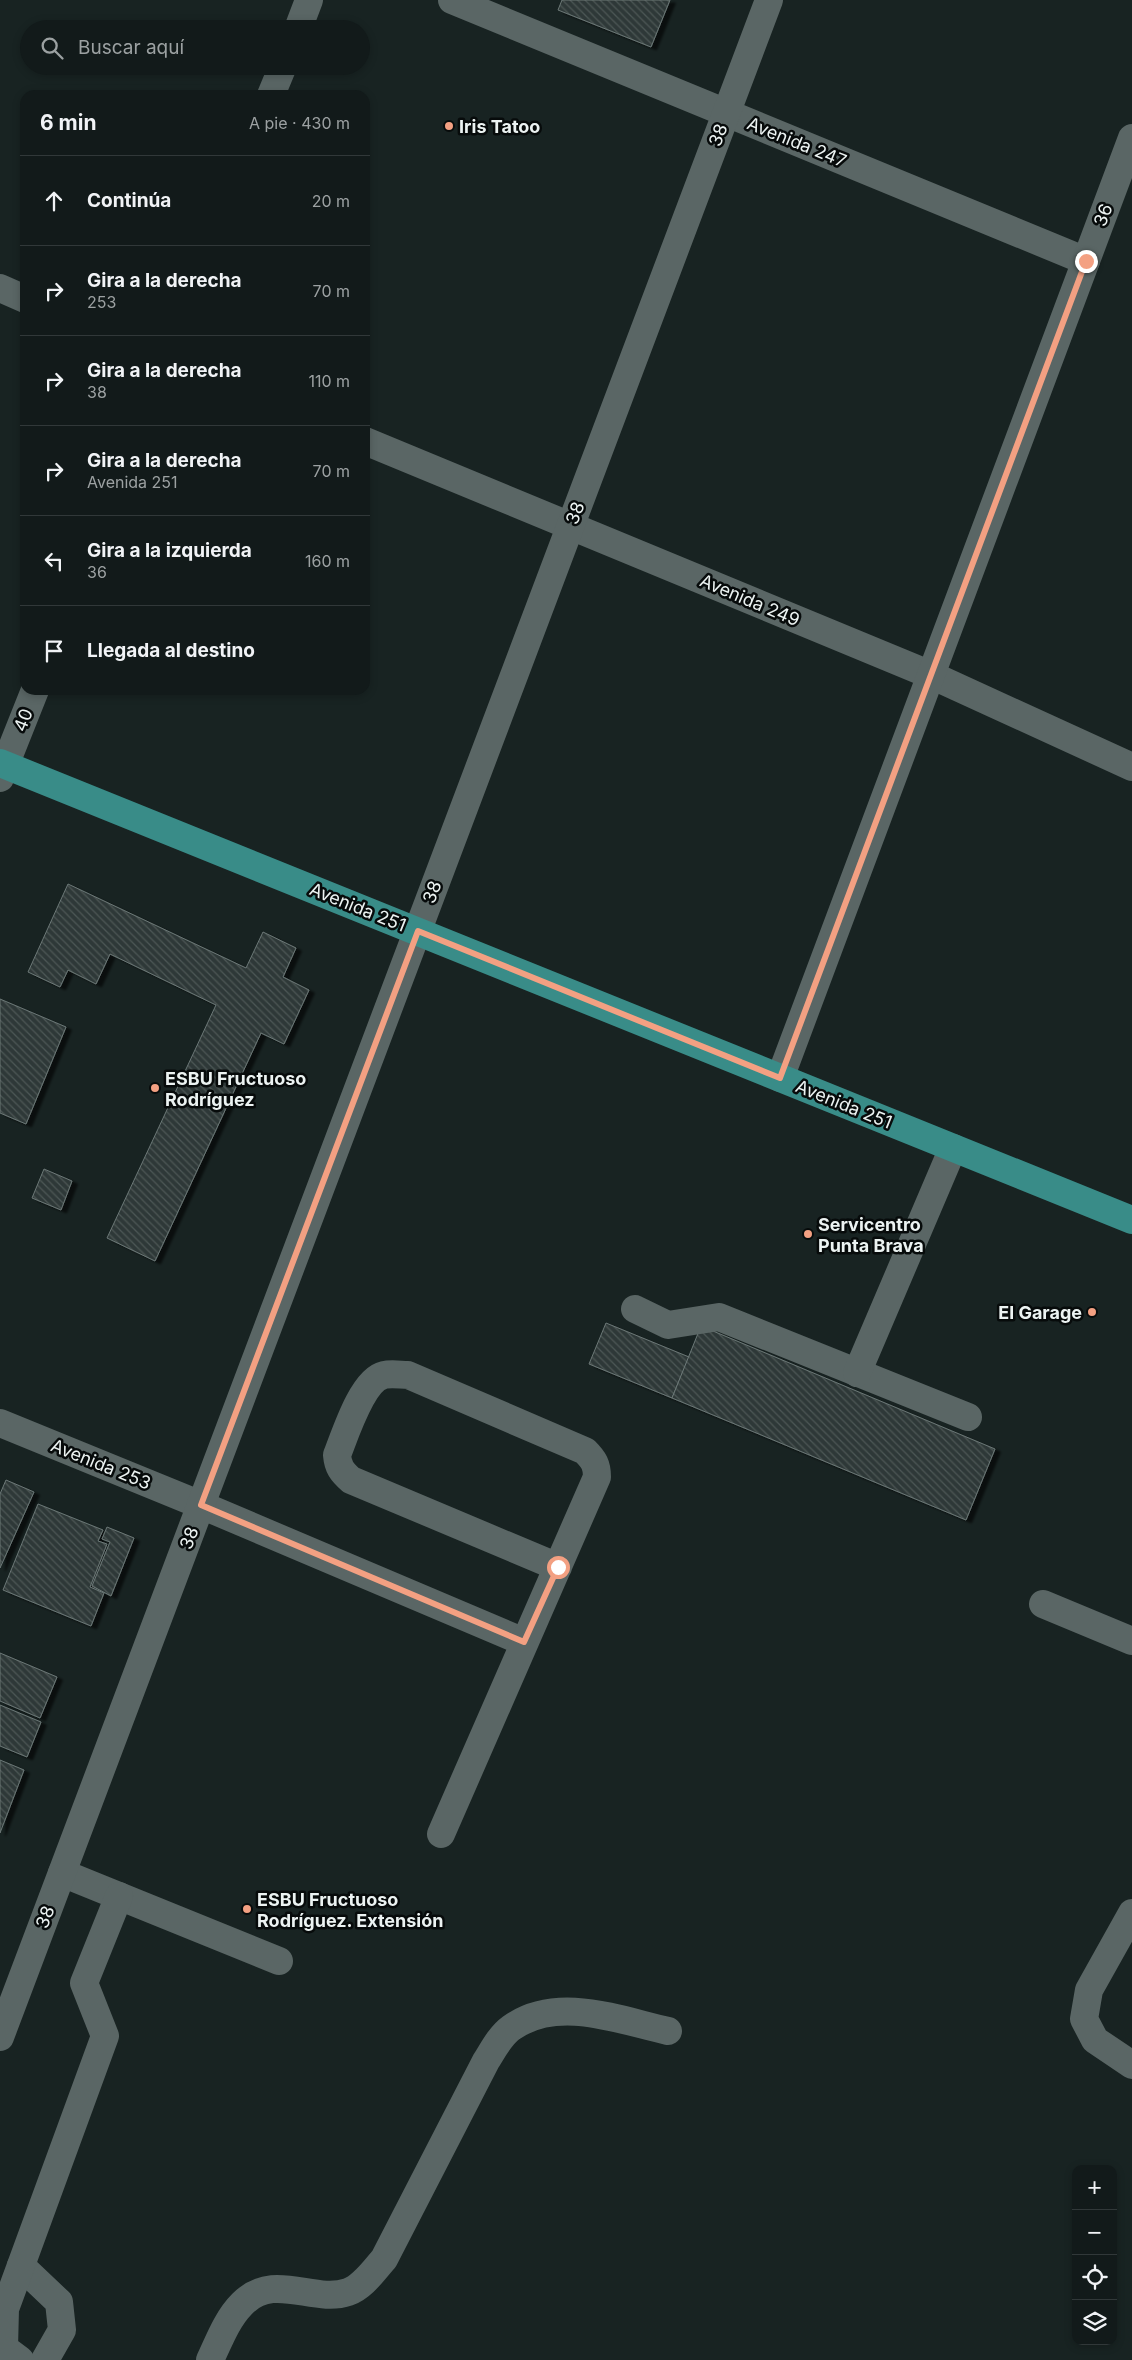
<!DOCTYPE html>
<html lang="es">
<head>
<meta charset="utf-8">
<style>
	body { margin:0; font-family:Inter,sans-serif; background:#1f2727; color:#f1f3f6 }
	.controls { position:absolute; right:15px; bottom:15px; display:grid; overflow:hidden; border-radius:10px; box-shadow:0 2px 8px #0003 }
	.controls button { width:45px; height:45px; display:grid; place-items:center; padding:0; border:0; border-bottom:1px solid #313839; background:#121a1a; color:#f1f3f6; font:25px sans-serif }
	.stop { position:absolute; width:15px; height:15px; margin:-11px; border:4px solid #f3a082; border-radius:50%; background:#fff }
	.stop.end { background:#f3a082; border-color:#fff; box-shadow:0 1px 5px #0008 }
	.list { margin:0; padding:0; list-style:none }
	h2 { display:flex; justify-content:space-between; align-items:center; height:65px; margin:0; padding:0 20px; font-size:21px }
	h2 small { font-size:16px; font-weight:400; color:#9ca1a2 }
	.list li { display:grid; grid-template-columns:32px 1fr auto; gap:15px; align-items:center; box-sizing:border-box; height:90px; padding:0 20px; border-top:1px solid #313839 }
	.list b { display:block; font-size:19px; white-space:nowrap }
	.list p { margin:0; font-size:16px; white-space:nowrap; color:#9ca1a2 }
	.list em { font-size:16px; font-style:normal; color:#9ca1a2 }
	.icon { flex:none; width:28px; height:28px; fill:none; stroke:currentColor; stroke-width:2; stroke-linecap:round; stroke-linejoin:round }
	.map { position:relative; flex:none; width:1132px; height:2360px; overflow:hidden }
	.search { position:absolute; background:#121a1a; box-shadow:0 2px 8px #0003; left:20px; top:20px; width:350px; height:55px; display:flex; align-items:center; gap:12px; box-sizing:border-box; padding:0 18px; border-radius:28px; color:#9ca1a2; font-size:19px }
	.panel { position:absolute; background:#121a1a; box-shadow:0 2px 8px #0003; left:20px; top:90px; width:350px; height:605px; border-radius:15px }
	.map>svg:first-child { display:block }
	.building { fill:url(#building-back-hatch); stroke:#6c7877; filter:url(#shadow) }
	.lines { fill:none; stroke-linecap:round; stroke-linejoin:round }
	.minor { stroke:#5a6665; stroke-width:28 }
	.major { stroke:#398c88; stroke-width:28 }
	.route { stroke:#f3a082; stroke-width:6 }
	.poi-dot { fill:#f3a082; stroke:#070b0b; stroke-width:2 }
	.labels { text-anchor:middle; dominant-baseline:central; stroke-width:5; stroke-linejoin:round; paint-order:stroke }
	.poi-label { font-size:18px; font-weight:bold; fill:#ecf3f2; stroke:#070b0b; text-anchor:start }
	.street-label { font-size:18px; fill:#ecf3f2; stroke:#070b0b }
</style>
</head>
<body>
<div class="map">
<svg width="1132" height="2360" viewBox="0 0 1132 2360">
	<defs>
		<pattern id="building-back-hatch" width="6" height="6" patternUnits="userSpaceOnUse" patternTransform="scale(1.25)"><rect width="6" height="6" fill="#2e3938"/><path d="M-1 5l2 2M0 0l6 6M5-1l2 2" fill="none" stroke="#4c5655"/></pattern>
		<filter id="shadow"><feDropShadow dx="5.5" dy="3" stdDeviation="1" flood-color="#0009"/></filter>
	</defs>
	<rect width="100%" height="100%" fill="#182322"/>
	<g class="building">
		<path d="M 562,0 L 670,0 L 651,47 L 558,10 Z"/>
		<path d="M 68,884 L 246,968 L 263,932 L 296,948 L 283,977 L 309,990 L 284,1044 L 261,1033 L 155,1261 L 107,1238 L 216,1005 L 110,954 L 96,984 L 68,970 L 60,987 L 28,972 Z"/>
		<path d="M 0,999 L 66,1027 L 26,1124 L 0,1113 Z"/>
		<path d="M 44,1169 L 72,1181 L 61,1210 L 32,1198 Z"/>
		<path d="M 606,1323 L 689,1357 L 672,1398 L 589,1364 Z"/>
		<path d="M 701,1326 L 995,1449 L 966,1520 L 672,1398 Z"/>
		<path d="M 6,1480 L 34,1492 L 0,1568 L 0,1494 Z"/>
		<path d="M 38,1504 L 103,1530 L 98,1541 L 107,1544 L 90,1587 L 104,1593 L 91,1626 L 3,1590 Z"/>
		<path d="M 107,1527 L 134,1538 L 111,1596 L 92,1586 L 110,1542 L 102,1539 Z"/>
		<path d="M 0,1653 L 57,1677 L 40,1718 L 0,1701 Z"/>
		<path d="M 0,1705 L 41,1722 L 27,1757 L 0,1746 Z"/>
		<path d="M 0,1760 L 24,1770 L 0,1833 Z"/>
	</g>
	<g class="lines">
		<g class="minor">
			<path d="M 452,0 L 1086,261"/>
			<path d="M 298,29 L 309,0"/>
			<path d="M 271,95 L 283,66"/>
			<path d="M 0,288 L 25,299"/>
			<path d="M 365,441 L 931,675 L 1132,767"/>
			<path d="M 0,778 L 35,690"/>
			<path d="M 780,1078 L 1132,138"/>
			<path d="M 635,1309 L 668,1325 L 719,1317 L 968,1417"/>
			<path d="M 857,1373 L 953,1148"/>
			<path d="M 0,1423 L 201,1505 L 524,1642"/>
			<path d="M 1043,1604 L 1132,1641"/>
			<path d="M 441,1834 L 597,1477 C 597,1465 594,1460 585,1451 L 408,1375 C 401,1375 392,1373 384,1375 C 362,1380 345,1435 337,1455 C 338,1467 342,1472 351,1480 L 558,1567"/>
			<path d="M 62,1873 L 279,1961"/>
			<path d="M 1132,1913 L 1089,1990 L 1084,2019 L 1095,2040 L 1132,2065"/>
			<path d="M 0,2037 L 769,0"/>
			<path d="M 21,2266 L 59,2302 L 62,2330 L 45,2360"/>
			<path d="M 20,2360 L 4,2348 L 5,2309 L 105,2036 L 84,1983 L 119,1896"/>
			<path d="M 210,2360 C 219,2341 227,2319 242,2304 C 274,2271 313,2304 348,2292 C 363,2287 374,2270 384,2259 L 486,2061 C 493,2050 500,2036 511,2028 C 557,1995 619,2020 668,2031"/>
		</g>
		<path class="major" d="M 0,763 L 1132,1220"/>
	</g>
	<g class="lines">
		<path class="route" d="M 558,1567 L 524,1642 L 201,1505 L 418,931 L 780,1078 L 1086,261"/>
	</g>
	<g class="poi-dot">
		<circle cx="449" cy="126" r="5"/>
		<circle cx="155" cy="1088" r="5"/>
		<circle cx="808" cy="1234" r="5"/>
		<circle cx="1092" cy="1312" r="5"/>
		<circle cx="247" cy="1909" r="5"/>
	</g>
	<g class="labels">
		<g class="poi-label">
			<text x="459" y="126">Iris Tatoo</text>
			<text x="165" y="1078">ESBU Fructuoso<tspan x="165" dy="21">Rodríguez</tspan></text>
			<text x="818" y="1224">Servicentro<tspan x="818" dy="21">Punta Brava</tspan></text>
			<text x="1082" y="1312" text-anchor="end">El Garage</text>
			<text x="257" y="1899">ESBU Fructuoso<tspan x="257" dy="21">Rodríguez. Extensión</tspan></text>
		</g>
		<g class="street-label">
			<text transform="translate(718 135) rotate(-69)">38</text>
			<text transform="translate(797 142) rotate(22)">Avenida 247</text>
			<text transform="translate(1103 215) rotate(-69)">36</text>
			<text transform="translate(575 513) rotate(-69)">38</text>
			<text transform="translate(750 600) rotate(23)">Avenida 249</text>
			<text transform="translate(23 720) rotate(-68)">40</text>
			<text transform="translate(432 892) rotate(-69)">38</text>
			<text transform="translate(358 907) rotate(22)">Avenida 251</text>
			<text transform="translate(844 1104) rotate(22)">Avenida 251</text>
			<text transform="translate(101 1464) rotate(22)">Avenida 253</text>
			<text transform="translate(189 1538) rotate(-69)">38</text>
			<text transform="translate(45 1917) rotate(-69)">38</text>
		</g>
	</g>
</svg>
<div class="controls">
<button>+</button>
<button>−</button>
<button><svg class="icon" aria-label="locate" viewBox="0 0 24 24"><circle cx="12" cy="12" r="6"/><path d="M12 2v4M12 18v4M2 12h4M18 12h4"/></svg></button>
<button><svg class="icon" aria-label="layers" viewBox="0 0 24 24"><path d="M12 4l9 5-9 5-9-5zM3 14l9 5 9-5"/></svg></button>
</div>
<div class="stop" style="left:558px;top:1567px"></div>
<div class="stop end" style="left:1086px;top:261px"></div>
<div class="search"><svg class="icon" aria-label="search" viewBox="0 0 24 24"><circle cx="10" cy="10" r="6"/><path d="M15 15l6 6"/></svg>Buscar aquí</div>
<section class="panel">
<h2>6 min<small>A pie · 430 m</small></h2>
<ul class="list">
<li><svg class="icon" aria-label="ahead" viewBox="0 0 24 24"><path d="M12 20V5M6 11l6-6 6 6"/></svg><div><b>Continúa</b></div><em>20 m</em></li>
<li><svg class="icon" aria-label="right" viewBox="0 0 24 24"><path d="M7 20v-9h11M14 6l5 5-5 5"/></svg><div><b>Gira a la derecha</b><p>253</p></div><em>70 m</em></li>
<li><svg class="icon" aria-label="right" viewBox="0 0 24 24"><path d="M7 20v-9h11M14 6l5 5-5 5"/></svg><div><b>Gira a la derecha</b><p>38</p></div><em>110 m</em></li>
<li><svg class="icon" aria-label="right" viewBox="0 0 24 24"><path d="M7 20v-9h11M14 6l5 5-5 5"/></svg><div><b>Gira a la derecha</b><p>Avenida 251</p></div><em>70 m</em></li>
<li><svg class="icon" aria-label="left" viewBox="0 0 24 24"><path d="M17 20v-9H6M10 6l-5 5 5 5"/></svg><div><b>Gira a la izquierda</b><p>36</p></div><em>160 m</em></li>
<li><svg class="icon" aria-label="arrive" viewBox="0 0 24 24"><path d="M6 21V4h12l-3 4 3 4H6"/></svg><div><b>Llegada al destino</b></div></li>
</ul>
</section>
</div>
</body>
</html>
